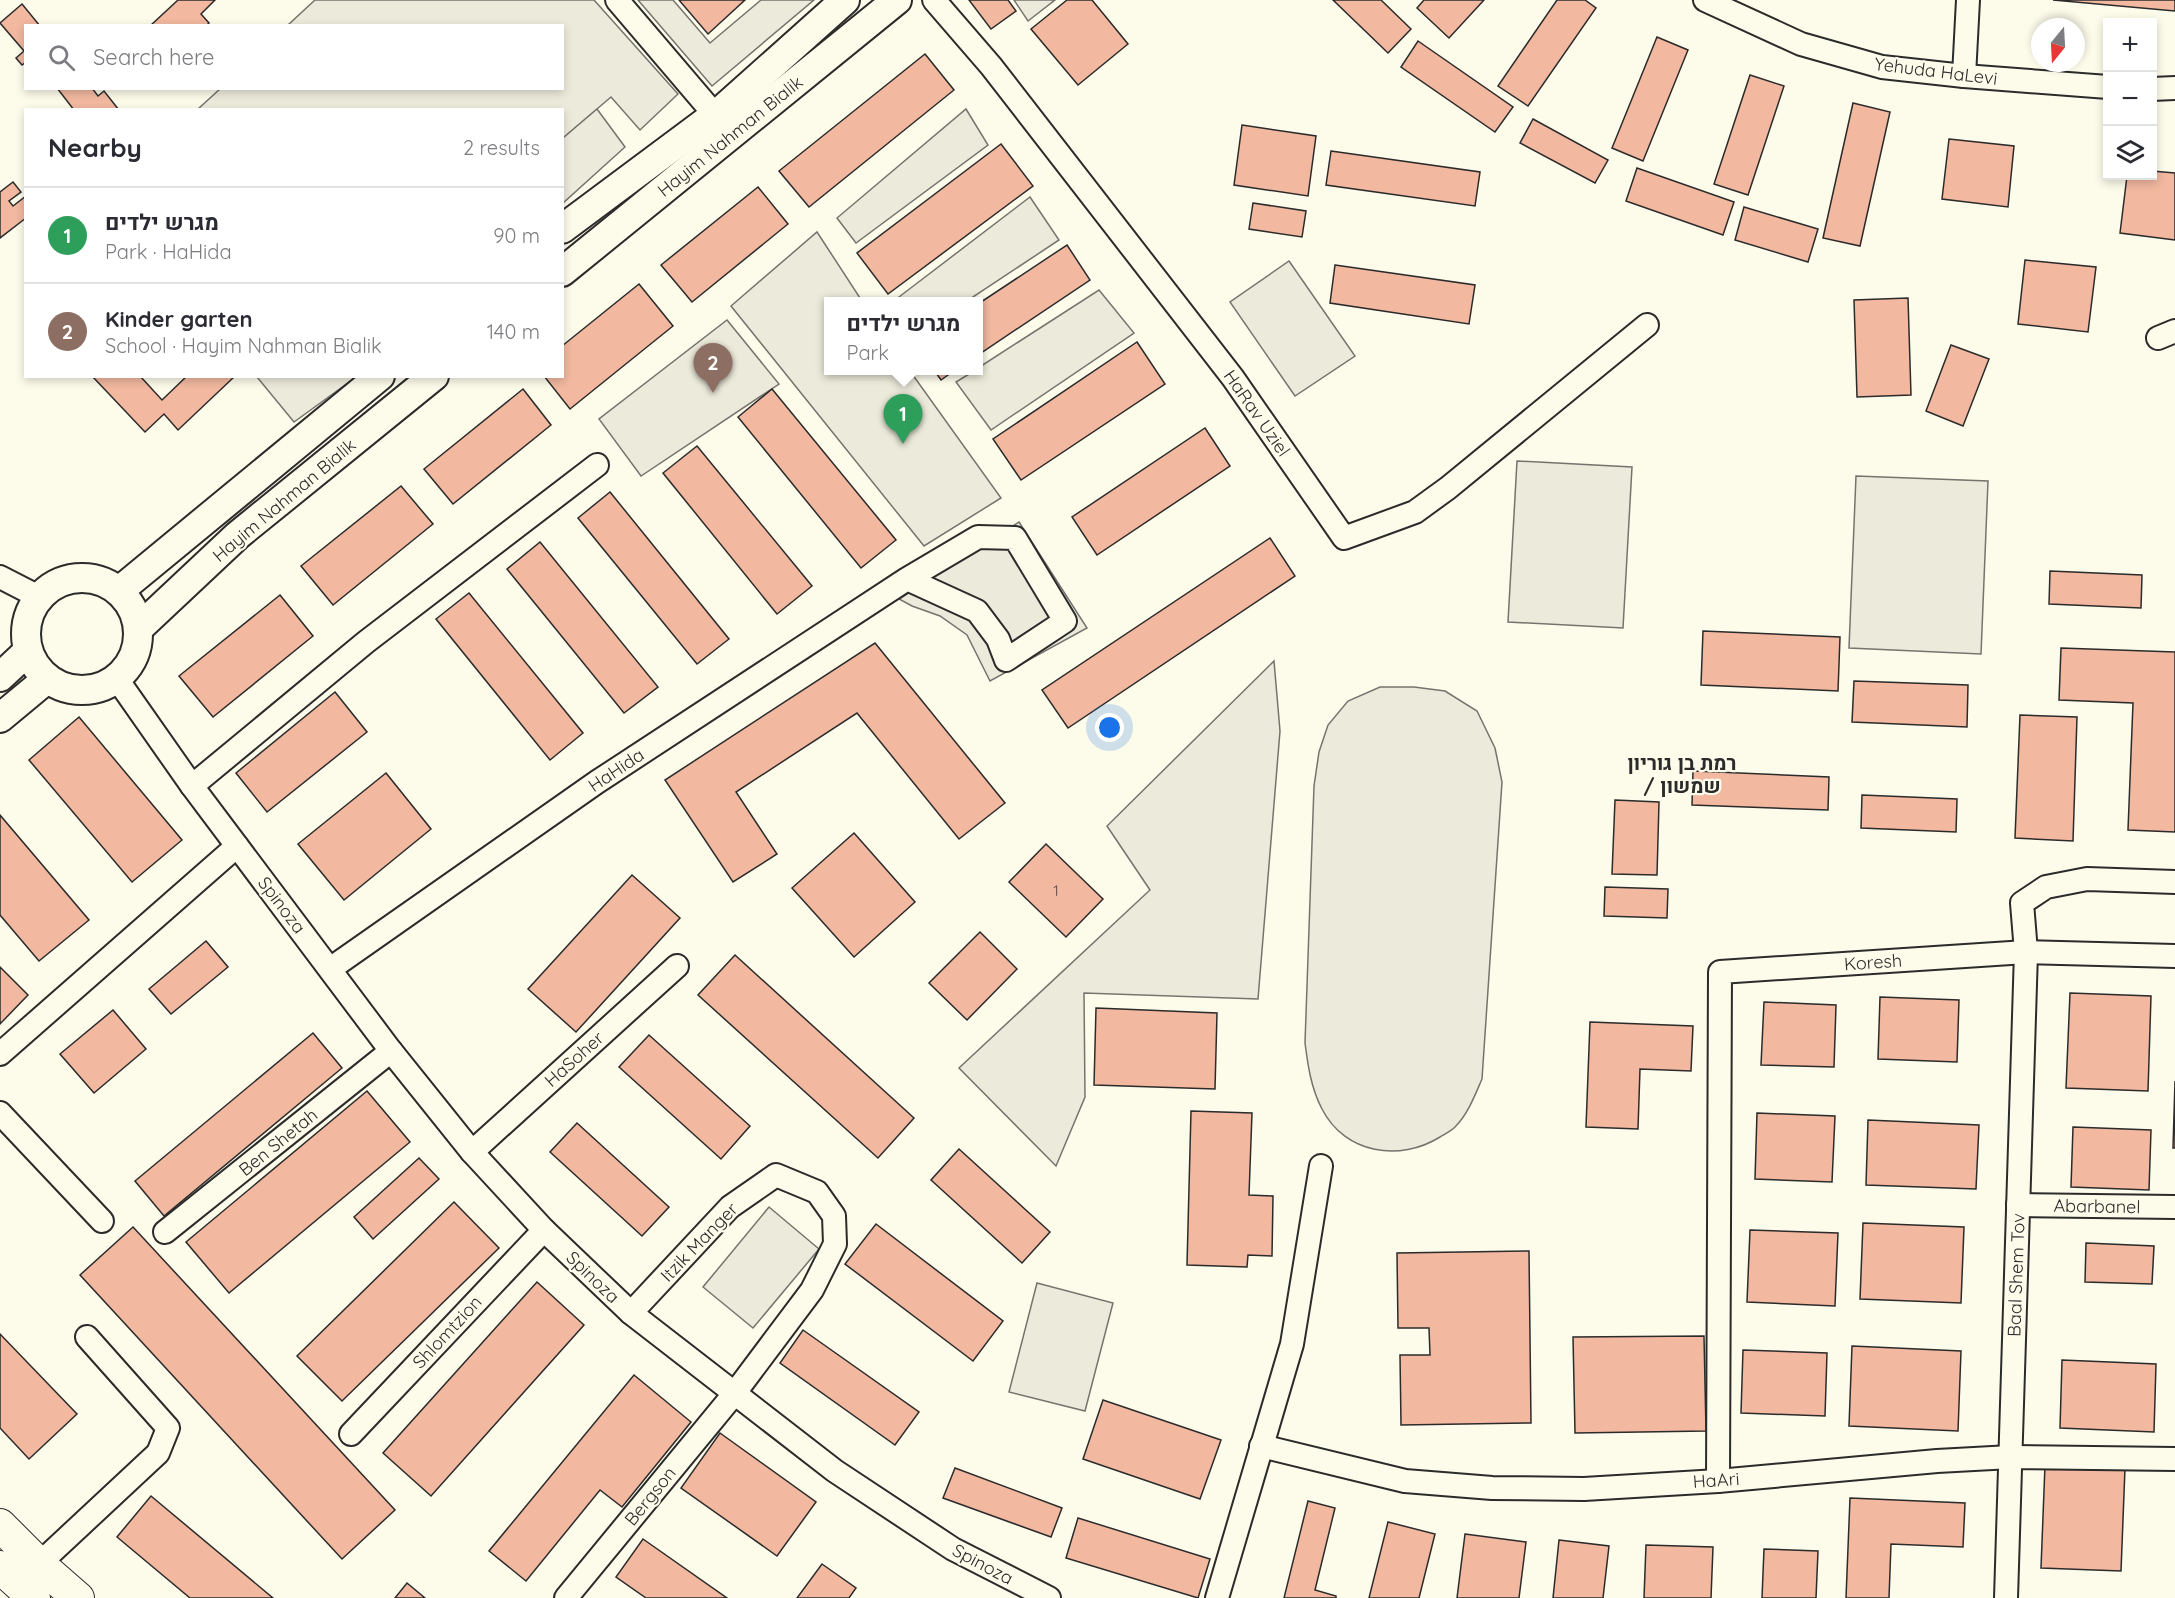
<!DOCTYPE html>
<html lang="en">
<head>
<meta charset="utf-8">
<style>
	body { margin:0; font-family:Quicksand,Heebo,sans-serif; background:#f2f2f3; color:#2b2b33 }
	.controls { position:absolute; right:18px; top:18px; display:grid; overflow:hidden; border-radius:0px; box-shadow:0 3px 9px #0003 }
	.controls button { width:54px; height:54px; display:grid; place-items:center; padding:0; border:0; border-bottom:2px solid #e1e1e2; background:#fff; color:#2b2b33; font:30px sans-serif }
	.compass { position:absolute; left:2031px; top:18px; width:54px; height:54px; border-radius:50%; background:#fff; box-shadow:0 3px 9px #0003; rotate:198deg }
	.you { position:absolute; left:1110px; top:728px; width:21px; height:21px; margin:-15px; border:4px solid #fff; border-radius:50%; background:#1a73e8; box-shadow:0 0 0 9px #1a73e833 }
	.badge { display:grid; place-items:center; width:39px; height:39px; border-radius:50%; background:#7c3aed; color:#fff; font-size:20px; font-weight:700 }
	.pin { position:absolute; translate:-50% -50px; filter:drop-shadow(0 2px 3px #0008) }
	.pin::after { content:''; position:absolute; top:32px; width:21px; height:18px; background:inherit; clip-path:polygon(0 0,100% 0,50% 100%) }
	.popup { position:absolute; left:824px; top:297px; width:159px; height:78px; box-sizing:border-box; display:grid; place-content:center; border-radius:0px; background:#fff; filter:drop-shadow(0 2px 4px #0005); font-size:20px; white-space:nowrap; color:#7c7c81 }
	.popup b { font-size:22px; color:#2b2b33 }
	.popup::after { content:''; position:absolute; left:50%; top:100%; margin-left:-12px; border:12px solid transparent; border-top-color:#fff }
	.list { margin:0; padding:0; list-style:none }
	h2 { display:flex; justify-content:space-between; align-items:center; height:78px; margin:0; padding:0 24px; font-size:26px }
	h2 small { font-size:20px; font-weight:400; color:#7c7c81 }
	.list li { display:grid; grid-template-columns:39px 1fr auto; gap:18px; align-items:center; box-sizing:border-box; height:96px; padding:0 24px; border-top:2px solid #e1e1e2 }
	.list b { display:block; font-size:22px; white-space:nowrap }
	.list p { margin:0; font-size:20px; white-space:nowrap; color:#7c7c81 }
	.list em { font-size:20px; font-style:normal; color:#7c7c81 }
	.icon { flex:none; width:33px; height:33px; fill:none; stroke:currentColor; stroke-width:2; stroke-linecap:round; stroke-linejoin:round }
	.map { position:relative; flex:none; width:2175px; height:1598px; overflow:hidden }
	.search { position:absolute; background:#fff; box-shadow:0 3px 9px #0003; left:24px; top:24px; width:540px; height:66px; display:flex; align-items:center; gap:15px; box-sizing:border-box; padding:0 21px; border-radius:0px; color:#7c7c81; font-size:22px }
	.panel { position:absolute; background:#fff; box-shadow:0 3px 9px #0003; left:24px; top:108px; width:540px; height:270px; border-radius:0px }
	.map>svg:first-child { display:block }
	.green { fill:#ecebdb; stroke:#74746e; stroke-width:1.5 }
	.parking { fill:#eceadb; stroke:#74746e; stroke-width:1.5 }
	.building { fill:#f2b8a0; stroke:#2b2b2b; stroke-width:1.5 }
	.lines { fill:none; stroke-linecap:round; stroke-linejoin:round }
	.minor-casing { stroke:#2b2b2b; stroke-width:26 }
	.tertiary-casing { stroke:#2b2b2b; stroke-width:32 }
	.secondary-casing { stroke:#2b2b2b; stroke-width:34 }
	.minor { stroke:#fdfbea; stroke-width:22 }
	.tertiary { stroke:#fdfbea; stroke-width:28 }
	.secondary { stroke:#fdfbea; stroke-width:32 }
	.labels { text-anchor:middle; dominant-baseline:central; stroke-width:4.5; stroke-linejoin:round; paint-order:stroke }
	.number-label { font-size:15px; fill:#5d4e48 }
	.street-label { font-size:18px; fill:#2b2b2b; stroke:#fdfbea }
	.neighbourhood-label { font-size:20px; font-weight:bold; fill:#2b2b2b; stroke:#fdfbea }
</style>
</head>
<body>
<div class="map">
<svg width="2175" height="1598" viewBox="0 0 2175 1598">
	<rect width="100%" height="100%" fill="#fdfbea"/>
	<g class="green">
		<path d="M 315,0 L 594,0 L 678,94 L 640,130 L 611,97 L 563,138 L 562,110 L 198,109 L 220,89 L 562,88 L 562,26 L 288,25 Z"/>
		<path d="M 638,0 L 673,0 L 710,43 L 761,0 L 814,0 L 712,86 Z"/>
		<path d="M 1014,0 L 1055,0 L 1028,21 Z"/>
		<path d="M 966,109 L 988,145 L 856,243 L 837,218 Z"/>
		<path d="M 1030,197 L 1059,240 L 967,301 L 897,301 L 895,300 Z"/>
		<path d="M 817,232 L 862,301 L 828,302 L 828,370 L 910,371 L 1001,498 L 924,546 L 731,306 Z"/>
		<path d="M 1289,261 L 1355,356 L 1295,396 L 1230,302 Z"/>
		<path d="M 1099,290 L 1134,333 L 991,430 L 956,382 L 974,371 L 978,370 L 978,368 Z"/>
		<path d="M 727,320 L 779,384 L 641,476 L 599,419 Z"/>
		<path d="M 257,377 L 356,377 L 294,422 Z"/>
		<path d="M 1517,461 L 1632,467 L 1623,628 L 1508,622 Z"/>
		<path d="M 1856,476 L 1988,481 L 1981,654 L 1849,648 Z"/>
		<path d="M 1274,661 L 1280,731 L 1258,999 L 1084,993 L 1085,1097 L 1056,1166 L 959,1068 L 1150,890 L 1107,826 Z"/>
		<path d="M 1380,687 L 1414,687 L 1445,691 L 1477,711 L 1495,748 L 1502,782 L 1482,1079 C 1475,1095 1468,1114 1455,1127 C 1451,1131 1445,1134 1440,1137 C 1400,1162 1345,1154 1322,1109 C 1311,1088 1308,1066 1305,1043 L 1314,786 L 1319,752 L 1328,725 L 1348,701 Z"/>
		<path d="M 769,1207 L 819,1249 L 753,1328 L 703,1287 Z"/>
		<path d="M 1037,1283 L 1113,1303 L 1085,1411 L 1009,1392 Z"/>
	</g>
	<g class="parking">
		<path d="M 597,109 L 625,147 L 563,203 L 563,138 Z"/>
		<path d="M 1019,522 L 1087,628 L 990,681 L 967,635 L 940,616 L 912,606 L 899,599 Z"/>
	</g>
	<g class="building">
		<path d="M 178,0 L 215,0 L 201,14 L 209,23 L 206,26 L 150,26 Z"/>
		<path d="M 679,0 L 745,0 L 708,34 Z"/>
		<path d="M 969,0 L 1008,0 L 1016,11 L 991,29 Z"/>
		<path d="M 1067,0 L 1092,0 L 1128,44 L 1078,85 L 1031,29 Z"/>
		<path d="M 1333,0 L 1381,0 L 1411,29 L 1388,53 Z"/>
		<path d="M 1424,0 L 1484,0 L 1449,38 L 1417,8 Z"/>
		<path d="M 1557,0 L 1585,0 L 1596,8 L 1528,106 L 1498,86 Z"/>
		<path d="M 2053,0 L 2175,0 L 2175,11 Z"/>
		<path d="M 22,4 L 40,26 L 26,26 L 26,62 L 22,65 L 16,58 L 24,51 L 0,23 Z"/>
		<path d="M 1657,37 L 1688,50 L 1643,161 L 1612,148 Z"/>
		<path d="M 1418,41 L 1513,107 L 1495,132 L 1401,67 Z"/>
		<path d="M 925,54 L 954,90 L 809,207 L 779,171 Z"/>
		<path d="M 1750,75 L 1784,86 L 1748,195 L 1714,184 Z"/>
		<path d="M 57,88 L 92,88 L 98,96 L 104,91 L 119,110 L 74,110 Z"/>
		<path d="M 1853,103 L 1890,112 L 1860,246 L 1823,238 Z"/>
		<path d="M 1533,119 L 1608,160 L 1595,183 L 1520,143 Z"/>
		<path d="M 1242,125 L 1316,136 L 1308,196 L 1234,185 Z"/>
		<path d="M 1949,139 L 2014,146 L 2008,207 L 1942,199 Z"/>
		<path d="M 1001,144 L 1033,186 L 888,294 L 857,253 Z"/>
		<path d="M 1331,151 L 1480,172 L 1475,206 L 1326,185 Z"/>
		<path d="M 1637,168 L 1734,202 L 1723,235 L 1626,201 Z"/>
		<path d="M 2152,171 L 2175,173 L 2175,240 L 2120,233 L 2127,176 L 2152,176 Z"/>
		<path d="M 13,182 L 21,192 L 9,201 L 13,206 L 26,196 L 26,218 L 0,238 L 0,192 Z"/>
		<path d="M 758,187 L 788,224 L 692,302 L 661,265 Z"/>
		<path d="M 1253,203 L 1306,211 L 1302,237 L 1249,229 Z"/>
		<path d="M 1744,207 L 1818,229 L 1808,262 L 1735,240 Z"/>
		<path d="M 1067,245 L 1090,280 L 978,355 L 978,304 Z"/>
		<path d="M 2025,260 L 2096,267 L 2088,332 L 2018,324 Z"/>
		<path d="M 1335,265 L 1475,285 L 1469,324 L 1330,303 Z"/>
		<path d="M 639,284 L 673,326 L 570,409 L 544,376 L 562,376 L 562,346 Z"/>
		<path d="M 1908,298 L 1911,395 L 1857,397 L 1854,300 Z"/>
		<path d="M 1137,342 L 1165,384 L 1021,480 L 993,439 Z"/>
		<path d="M 1951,345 L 1989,359 L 1963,426 L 1926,411 Z"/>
		<path d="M 934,370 L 955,370 L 941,380 Z"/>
		<path d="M 92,376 L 140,376 L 162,400 L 187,376 L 234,377 L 178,430 L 164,414 L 145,432 Z"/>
		<path d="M 523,389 L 551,425 L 453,504 L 424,469 Z"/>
		<path d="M 772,389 L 896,540 L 861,568 L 738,417 Z"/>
		<path d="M 1205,428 L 1230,466 L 1097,555 L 1072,517 Z"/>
		<path d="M 697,446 L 812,586 L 777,614 L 663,473 Z"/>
		<path d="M 401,486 L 433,524 L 333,605 L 301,566 Z"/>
		<path d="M 610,492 L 729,639 L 697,664 L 578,518 Z"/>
		<path d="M 1270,538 L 1295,576 L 1068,728 L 1042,690 Z"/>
		<path d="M 540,542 L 658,687 L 624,713 L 507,569 Z"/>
		<path d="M 2050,571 L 2142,575 L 2141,608 L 2049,604 Z"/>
		<path d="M 469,593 L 583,733 L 550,760 L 436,619 Z"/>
		<path d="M 280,595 L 313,636 L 213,717 L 179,676 Z"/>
		<path d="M 1703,631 L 1840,637 L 1838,691 L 1701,685 Z"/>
		<path d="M 875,643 L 1005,803 L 959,839 L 857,713 L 736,792 L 777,854 L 733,882 L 665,780 Z"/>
		<path d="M 2061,648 L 2175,652 L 2175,832 L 2128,830 L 2133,703 L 2059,700 Z"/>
		<path d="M 1854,681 L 1968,685 L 1967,727 L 1852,722 Z"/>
		<path d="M 335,692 L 367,732 L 267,812 L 236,773 Z"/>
		<path d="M 2020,715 L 2077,717 L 2073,841 L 2015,838 Z"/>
		<path d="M 79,717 L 182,840 L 132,882 L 29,760 Z"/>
		<path d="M 1693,771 L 1829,777 L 1828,810 L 1692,805 Z"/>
		<path d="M 386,773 L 431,829 L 344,900 L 298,844 Z"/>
		<path d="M 1862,795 L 1957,799 L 1956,832 L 1861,828 Z"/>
		<path d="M 1615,800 L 1659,802 L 1657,875 L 1612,874 Z"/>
		<path d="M 0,815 L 89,920 L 39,961 L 0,915 Z"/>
		<path d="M 854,833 L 915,902 L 854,957 L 792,888 Z"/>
		<path d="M 1046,844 L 1103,899 L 1066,937 L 1009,882 Z"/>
		<path d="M 632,875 L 680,918 L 576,1032 L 528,989 Z"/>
		<path d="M 1605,887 L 1668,889 L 1667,918 L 1604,916 Z"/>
		<path d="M 980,932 L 1017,969 L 967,1020 L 929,983 Z"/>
		<path d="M 206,941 L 228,967 L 171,1014 L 149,989 Z"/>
		<path d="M 735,955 L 914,1118 L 878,1158 L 698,995 Z"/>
		<path d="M 0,967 L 28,995 L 0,1024 Z"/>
		<path d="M 2070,993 L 2151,996 L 2148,1091 L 2066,1088 Z"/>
		<path d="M 1880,997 L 1959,1000 L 1957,1062 L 1878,1059 Z"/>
		<path d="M 1764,1002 L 1836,1005 L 1834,1067 L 1761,1065 Z"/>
		<path d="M 1096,1008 L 1217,1013 L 1215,1089 L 1094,1085 Z"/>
		<path d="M 113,1010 L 146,1049 L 94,1093 L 60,1054 Z"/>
		<path d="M 1590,1022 L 1693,1026 L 1691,1071 L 1640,1069 L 1638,1129 L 1586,1127 Z"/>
		<path d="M 313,1033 L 342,1068 L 164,1216 L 135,1181 Z"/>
		<path d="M 649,1035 L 750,1126 L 721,1159 L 619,1067 Z"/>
		<path d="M 2175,1081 L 2175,1148 L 2173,1148 Z"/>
		<path d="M 367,1091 L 410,1142 L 229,1293 L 186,1242 Z"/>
		<path d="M 1191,1111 L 1252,1113 L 1249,1195 L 1273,1196 L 1272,1256 L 1248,1255 L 1247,1267 L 1187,1265 Z"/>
		<path d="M 1757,1113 L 1835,1116 L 1832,1182 L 1755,1179 Z"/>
		<path d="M 1868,1120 L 1979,1125 L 1976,1189 L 1866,1185 Z"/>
		<path d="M 577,1123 L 669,1207 L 642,1236 L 550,1152 Z"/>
		<path d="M 2073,1127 L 2151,1130 L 2149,1190 L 2071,1187 Z"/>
		<path d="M 959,1149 L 1050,1232 L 1022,1263 L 931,1180 Z"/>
		<path d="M 419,1158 L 439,1179 L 373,1239 L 354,1217 Z"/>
		<path d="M 454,1202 L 499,1248 L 342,1401 L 297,1356 Z"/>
		<path d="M 1863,1223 L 1964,1227 L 1961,1303 L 1860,1299 Z"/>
		<path d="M 876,1224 L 1003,1321 L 973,1361 L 845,1264 Z"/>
		<path d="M 133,1227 L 395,1510 L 342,1559 L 80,1275 Z"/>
		<path d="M 1750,1230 L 1838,1233 L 1835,1306 L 1747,1302 Z"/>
		<path d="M 2086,1243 L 2154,1246 L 2152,1284 L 2085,1282 Z"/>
		<path d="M 1529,1251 L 1531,1423 L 1401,1425 L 1400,1355 L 1430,1355 L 1429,1328 L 1398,1328 L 1397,1253 Z"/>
		<path d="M 537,1282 L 584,1325 L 431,1496 L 383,1453 Z"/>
		<path d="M 803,1330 L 919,1412 L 895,1445 L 780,1363 Z"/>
		<path d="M 0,1334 L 77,1414 L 29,1459 L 0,1428 Z"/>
		<path d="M 1704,1336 L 1706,1431 L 1575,1433 L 1573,1337 Z"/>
		<path d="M 1852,1346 L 1961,1351 L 1958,1431 L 1849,1426 Z"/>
		<path d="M 1743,1350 L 1827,1353 L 1825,1416 L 1741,1413 Z"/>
		<path d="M 2062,1360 L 2156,1364 L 2154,1432 L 2060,1428 Z"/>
		<path d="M 634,1375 L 691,1422 L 622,1507 L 600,1490 L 526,1581 L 489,1551 Z"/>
		<path d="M 1103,1400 L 1221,1440 L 1200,1499 L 1083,1459 Z"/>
		<path d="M 720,1433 L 816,1502 L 777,1556 L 681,1488 Z"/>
		<path d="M 2045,1465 L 2125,1468 L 2121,1571 L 2041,1568 Z"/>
		<path d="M 955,1468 L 1062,1508 L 1051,1537 L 943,1498 Z"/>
		<path d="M 151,1496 L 273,1598 L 190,1598 L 117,1537 Z"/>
		<path d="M 1850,1498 L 1965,1503 L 1963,1547 L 1891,1544 L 1889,1598 L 1846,1598 Z"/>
		<path d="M 1308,1501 L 1335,1508 L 1315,1590 L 1336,1596 L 1336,1598 L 1284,1598 Z"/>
		<path d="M 1078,1518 L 1210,1559 L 1198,1598 L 1066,1558 Z"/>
		<path d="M 1388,1522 L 1435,1534 L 1419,1598 L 1369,1598 Z"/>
		<path d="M 1465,1534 L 1526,1542 L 1519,1598 L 1457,1598 Z"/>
		<path d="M 643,1539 L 727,1598 L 646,1598 L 616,1577 Z"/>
		<path d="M 1559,1540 L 1609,1546 L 1603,1598 L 1553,1598 Z"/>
		<path d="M 1646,1545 L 1713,1547 L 1711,1598 L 1644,1598 Z"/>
		<path d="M 1764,1549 L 1818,1551 L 1816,1598 L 1762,1598 Z"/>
		<path d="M 822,1564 L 856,1588 L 849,1598 L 797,1598 Z"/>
		<path d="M 407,1583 L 425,1598 L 395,1598 Z"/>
	</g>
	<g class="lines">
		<defs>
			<g id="minor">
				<path d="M 617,0 L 715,115"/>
				<path d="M 934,0 L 991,66 L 1233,378 L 1344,538 L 1415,512 L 1448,488 L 1647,325"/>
				<path d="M 1705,0 L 1801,44 L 1882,67 L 1964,76 L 2108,87"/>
				<path d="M 1964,76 L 1968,0"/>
				<path d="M 2152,89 L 2175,88"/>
				<path d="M 2158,338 L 2175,331"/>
				<path d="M 0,577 L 39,597"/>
				<path d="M 117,679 L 192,786 L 391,1051 L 472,1152 L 544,1230 L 631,1313 L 835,1471 L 953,1549 L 1049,1598"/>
				<path d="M 192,786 L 366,642 L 597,465"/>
				<path d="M 330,969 L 597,782 L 907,579 L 978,537 L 1015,538 L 1065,621 L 1006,660 L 998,639 L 977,611 L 907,579"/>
				<path d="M 0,1054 L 237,846"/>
				<path d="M 0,1113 L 102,1221"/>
				<path d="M 472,1152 L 677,966"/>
				<path d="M 2018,1205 L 2175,1207"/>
				<path d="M 165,1232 L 391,1051"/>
				<path d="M 351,1434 L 544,1230"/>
				<path d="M 1261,1446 L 1405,1481 L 1492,1488 L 1584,1489 L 1718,1481 L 1937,1461 L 2011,1457 L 2175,1459"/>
				<path d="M 1718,1481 L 1720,972 L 2026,952 L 2175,956"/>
				<path d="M 39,1564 L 158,1453 L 168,1428 L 87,1337"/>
				<path d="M 566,1598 L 734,1394 L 812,1290 L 835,1244 L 834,1216 L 817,1192 L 776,1175 L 730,1207 L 631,1313"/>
				<path d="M 1217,1598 L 1292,1344 L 1321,1166"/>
				<path d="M 2006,1598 L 2026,952 L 2022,903 L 2046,887 L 2087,879 L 2175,882"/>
			</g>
			<g id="tertiary">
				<path d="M 562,229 L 723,109 L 845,0"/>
				<path d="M 562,272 L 897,0"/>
				<circle cx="82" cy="634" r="56"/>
				<path d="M 119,591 L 380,376"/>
				<path d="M 139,628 L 238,535 L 434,376"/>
				<path d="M 0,677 L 28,651"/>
				<path d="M 0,718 L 47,679"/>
			</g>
			<g id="secondary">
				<path d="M 0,1525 L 39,1564 L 78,1598"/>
				<path d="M 0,1567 L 34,1598"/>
			</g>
		</defs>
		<use href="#minor" class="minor-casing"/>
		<use href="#tertiary" class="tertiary-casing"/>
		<use href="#secondary" class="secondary-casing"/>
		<use href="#minor" class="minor"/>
		<use href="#tertiary" class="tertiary"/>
		<use href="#secondary" class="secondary"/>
	</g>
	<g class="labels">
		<g class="number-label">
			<text x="1056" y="890">1</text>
		</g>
		<g class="street-label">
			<text transform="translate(1936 71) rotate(7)">Yehuda HaLevi</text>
			<text transform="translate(730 136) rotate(-39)">Hayim Nahman Bialik</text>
			<text transform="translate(1257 413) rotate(55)">HaRav Uziel</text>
			<text transform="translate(284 500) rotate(-40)">Hayim Nahman Bialik</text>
			<text transform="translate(616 770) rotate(-34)">HaHida</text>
			<text transform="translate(282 905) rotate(53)">Spinoza</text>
			<text transform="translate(1873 962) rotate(-4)">Koresh</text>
			<text transform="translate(574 1059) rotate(-42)">HaSoher</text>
			<text transform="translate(278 1142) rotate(-39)">Ben Shetah</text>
			<text transform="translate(2097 1206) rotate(1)">Abarbanel</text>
			<text transform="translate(699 1242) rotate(-46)">Itzik Manger</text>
			<text transform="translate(2016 1275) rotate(-88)">Baal Shem Tov</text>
			<text transform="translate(593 1277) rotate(44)">Spinoza</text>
			<text transform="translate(447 1332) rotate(-47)">Shlomtzion</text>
			<text transform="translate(1716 1480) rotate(-4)">HaAri</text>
			<text transform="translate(650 1496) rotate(-51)">Bergson</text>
			<text transform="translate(983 1564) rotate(28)">Spinoza</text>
		</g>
		<g class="neighbourhood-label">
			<text x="1682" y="762">רמת בן גוריון<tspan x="1682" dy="23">/ שמשון</tspan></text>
		</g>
	</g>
</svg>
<div class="controls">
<button>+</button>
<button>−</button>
<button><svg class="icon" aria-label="layers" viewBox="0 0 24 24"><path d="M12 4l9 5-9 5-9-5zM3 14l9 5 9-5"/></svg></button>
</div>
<svg class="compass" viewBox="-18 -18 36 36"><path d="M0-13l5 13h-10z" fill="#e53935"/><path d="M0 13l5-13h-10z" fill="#7c7c81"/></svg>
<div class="you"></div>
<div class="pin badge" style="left:903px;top:444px;background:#2e9e5b">1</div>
<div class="popup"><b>מגרש ילדים</b>Park</div>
<div class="pin badge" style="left:713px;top:393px;background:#8d6e63">2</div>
<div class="search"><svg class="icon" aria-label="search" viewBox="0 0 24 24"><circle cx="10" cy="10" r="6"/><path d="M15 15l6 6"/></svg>Search here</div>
<section class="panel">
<h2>Nearby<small>2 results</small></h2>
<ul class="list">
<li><span class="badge" style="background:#2e9e5b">1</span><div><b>מגרש ילדים</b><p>Park · HaHida</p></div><em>90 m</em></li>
<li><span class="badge" style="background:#8d6e63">2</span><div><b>Kinder garten</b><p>School · Hayim Nahman Bialik</p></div><em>140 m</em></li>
</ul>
</section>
</div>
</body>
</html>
